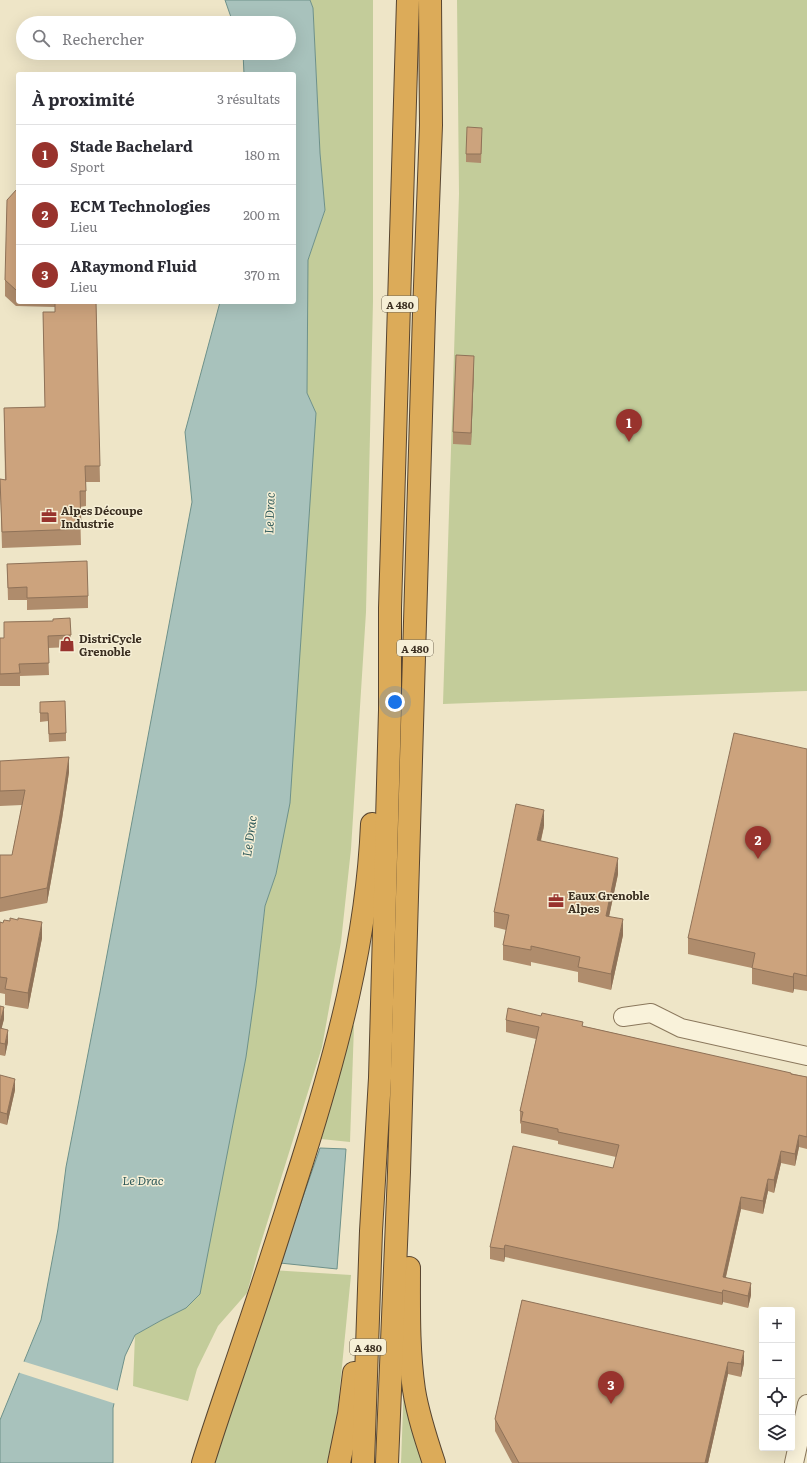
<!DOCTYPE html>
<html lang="fr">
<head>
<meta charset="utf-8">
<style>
	body { margin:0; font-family:Literata,serif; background:#f7f7f7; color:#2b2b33 }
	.controls { position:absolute; right:12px; bottom:12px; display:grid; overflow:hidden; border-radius:4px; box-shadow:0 4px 16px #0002 }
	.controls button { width:36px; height:36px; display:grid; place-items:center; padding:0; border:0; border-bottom:1px solid #e1e1e2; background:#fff; color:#2b2b33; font:20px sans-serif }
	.you { position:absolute; left:395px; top:702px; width:14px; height:14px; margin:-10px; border:3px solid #fff; border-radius:50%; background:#1a73e8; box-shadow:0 0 0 6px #1a73e833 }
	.badge { display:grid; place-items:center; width:26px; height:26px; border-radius:50%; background:#98332d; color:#fff; font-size:13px; font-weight:700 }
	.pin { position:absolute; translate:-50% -33px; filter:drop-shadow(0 1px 2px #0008) }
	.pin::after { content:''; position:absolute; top:21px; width:14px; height:12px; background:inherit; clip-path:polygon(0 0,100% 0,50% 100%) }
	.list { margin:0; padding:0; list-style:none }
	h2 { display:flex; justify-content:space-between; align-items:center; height:52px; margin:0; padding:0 16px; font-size:17px }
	h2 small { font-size:13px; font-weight:400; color:#7c7c81 }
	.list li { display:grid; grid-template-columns:26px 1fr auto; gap:12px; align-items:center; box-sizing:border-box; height:60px; padding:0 16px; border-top:1px solid #e1e1e2 }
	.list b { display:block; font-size:15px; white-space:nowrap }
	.list p { margin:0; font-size:13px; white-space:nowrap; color:#7c7c81 }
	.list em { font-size:13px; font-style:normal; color:#7c7c81 }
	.icon { flex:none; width:22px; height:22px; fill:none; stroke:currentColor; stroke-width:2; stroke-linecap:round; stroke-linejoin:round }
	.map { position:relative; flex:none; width:807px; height:1463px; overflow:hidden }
	.search { position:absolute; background:#fff; box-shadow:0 4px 16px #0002; left:16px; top:16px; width:280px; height:44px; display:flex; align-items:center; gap:10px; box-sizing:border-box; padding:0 14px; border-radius:22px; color:#7c7c81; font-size:15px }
	.panel { position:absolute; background:#fff; box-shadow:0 4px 16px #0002; left:16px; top:72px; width:280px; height:232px; border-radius:4px }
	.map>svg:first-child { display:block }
	.green { fill:#c3cc9a }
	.water { fill:#a8c2bc; stroke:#6e918a }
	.pier { fill:#eee5c7 }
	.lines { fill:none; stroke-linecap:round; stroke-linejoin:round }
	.minor-casing { stroke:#8a775c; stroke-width:20 }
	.highway-casing { stroke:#584530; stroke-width:24 }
	.minor { stroke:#f9f2da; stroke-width:18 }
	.highway { stroke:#dcab59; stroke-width:22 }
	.wall { fill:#af8c6c }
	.shaded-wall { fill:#8f7258 }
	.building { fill:#cca37d; stroke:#8f7258 }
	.labels { text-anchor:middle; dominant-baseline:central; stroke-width:3; stroke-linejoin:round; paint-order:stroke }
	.shield { fill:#f6efd6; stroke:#726857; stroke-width:1 }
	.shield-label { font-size:10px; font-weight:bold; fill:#3a2e20 }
	.poi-label { font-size:11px; font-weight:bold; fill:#3a2e20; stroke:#f6efd6; text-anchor:start }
	.water-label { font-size:12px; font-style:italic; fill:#2f5a5a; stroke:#f6efd6 }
</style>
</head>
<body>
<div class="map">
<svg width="807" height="1463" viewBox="0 0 807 1463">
	<rect width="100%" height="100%" fill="#eee5c7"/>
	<g class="green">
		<path d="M 310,0 L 373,0 L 373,301 L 366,612 L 351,849 L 341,942 L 322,1047 L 258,1252 L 247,1293 L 218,1326 L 197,1369 L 188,1401 L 133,1386 L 135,1335 L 160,1321 L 256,986 L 265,906 L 276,874 L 316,413 L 307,393 L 308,260 L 325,210 L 320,153 L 313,8 Z"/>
		<path d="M 457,0 L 807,0 L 807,691 L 443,704 L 459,194 Z"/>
		<path d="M 354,1025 L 350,1142 L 321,1139 L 347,1030 Z"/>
		<path d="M 271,1270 L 351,1275 L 337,1417 L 327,1463 L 209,1463 Z"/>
		<path d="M 404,1381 L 428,1463 L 401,1463 Z"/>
	</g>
	<g class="water">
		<path d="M 225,0 L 310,0 L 313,8 L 320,153 L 325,210 L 308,260 L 307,393 L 316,413 L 290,803 L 276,874 L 265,906 L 256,986 L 246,1057 L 200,1294 L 186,1308 L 160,1321 L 135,1335 L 125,1356 L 113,1408 L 113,1463 L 0,1463 L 0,1420 L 41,1320 L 58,1229 L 66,1167 L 100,992 L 192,502 L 185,432 L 220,302 L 294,302 L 294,74 L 244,74 L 243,53 L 289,53 L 289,23 L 233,23 Z"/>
		<path d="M 320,1148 L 346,1149 L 337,1269 L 280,1263 Z"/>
	</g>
	<path class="pier" d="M 22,1361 L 119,1391 L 116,1404 L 17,1372 Z"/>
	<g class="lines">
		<defs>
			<g id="minor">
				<path d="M 623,1017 L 651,1013 L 681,1028 L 807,1056"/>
				<path d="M 794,1463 L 807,1404"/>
			</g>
			<g id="highway">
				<path d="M 409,1268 C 409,1308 408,1349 414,1390 C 418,1415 426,1439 434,1463"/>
				<path d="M 203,1463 C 216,1421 231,1379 245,1337 C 265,1279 283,1221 302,1162 C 337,1051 367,941 372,824"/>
				<path d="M 339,1463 L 349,1414 L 354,1373"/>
				<path d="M 363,1463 L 371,1231 L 380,1078 L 390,710 L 390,608 L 408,0"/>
				<path d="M 387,1463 L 399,1172 L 424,313 L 431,125 L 430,0"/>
			</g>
		</defs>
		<use href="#minor" class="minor-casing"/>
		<use href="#highway" class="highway-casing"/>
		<use href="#minor" class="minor"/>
		<use href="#highway" class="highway"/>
	</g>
	<g class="wall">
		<path d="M 482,136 L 481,163 L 466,162 L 466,154 Z"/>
		<path d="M 18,189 L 18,302 L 96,302 L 100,482 L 86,482 L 86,506 L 80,507 L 81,545 L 2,548 L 0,479 L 5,480 L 4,408 L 45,407 L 43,312 L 55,312 L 55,307 L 16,306 L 5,296 L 5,280 Z"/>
		<path d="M 474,368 L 471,445 L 453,444 L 453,432 Z"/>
		<path d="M 7,564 L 88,596 L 88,608 L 27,610 L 27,600 L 8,600 Z"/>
		<path d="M 70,618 L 71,647 L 48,648 L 49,675 L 20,676 L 20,686 L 0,686 L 0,638 L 4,638 L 4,622 L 53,621 Z"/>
		<path d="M 40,702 L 66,733 L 66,741 L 49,742 L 48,721 L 40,722 Z"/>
		<path d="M 807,749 L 807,991 L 794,989 L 793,993 L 752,984 L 752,968 L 688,954 L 688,938 Z"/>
		<path d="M 0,761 L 69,772 L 62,819 L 47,903 L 0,912 L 0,855 L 12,855 L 22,805 L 0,806 Z"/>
		<path d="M 544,826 L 541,841 L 618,874 L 609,916 L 623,935 L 611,990 L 578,982 L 578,972 L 531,962 L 531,966 L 503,960 L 503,945 L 506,930 L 494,927 L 494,912 Z"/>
		<path d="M 0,922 L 42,938 L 28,1009 L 5,1005 L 5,994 L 0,993 Z"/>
		<path d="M 0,1006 L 4,1019 L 1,1029 L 8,1042 L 5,1056 L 0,1055 Z"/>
		<path d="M 506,1020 L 583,1026 L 807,1077 L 807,1149 L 799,1147 L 795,1166 L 781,1163 L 774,1193 L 768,1191 L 763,1214 L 741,1209 L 726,1277 L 751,1295 L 748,1308 L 723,1302 L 722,1305 L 505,1257 L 504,1262 L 490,1259 L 490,1247 L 613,1168 L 616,1157 L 558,1144 L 558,1141 L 521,1133 L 521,1124 L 520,1123 L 520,1111 L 536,1039 L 506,1032 Z"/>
		<path d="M 0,1075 L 15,1090 L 7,1125 L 0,1123 Z"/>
		<path d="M 522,1300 L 744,1363 L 741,1377 L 728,1374 L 708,1463 L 512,1463 L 495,1431 L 495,1419 Z"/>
	</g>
	<g class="shaded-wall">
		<path d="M 474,356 L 474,368 L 471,445 L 471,433 Z"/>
		<path d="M 69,757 L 69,772 L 62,819 L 47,903 L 47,888 Z"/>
		<path d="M 544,810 L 544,826 L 537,856 L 537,840 Z"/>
		<path d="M 618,858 L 618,874 L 606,931 L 606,916 Z"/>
		<path d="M 623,919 L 623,935 L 611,990 L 611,974 Z"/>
		<path d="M 42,922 L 42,938 L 28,1009 L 28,993 Z"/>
		<path d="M 794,973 L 794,989 L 793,993 L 793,977 Z"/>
		<path d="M 4,1007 L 4,1019 L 0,1035 L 0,1023 Z"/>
		<path d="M 8,1030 L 8,1042 L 5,1056 L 5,1044 Z"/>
		<path d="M 15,1079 L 15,1090 L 7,1125 L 7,1114 Z"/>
		<path d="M 799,1135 L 799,1147 L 795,1166 L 795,1154 Z"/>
		<path d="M 781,1151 L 781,1163 L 774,1193 L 774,1180 Z"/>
		<path d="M 768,1179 L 768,1191 L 763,1214 L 763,1201 Z"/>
		<path d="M 741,1197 L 741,1209 L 723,1289 L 723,1277 Z"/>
		<path d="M 505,1245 L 505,1257 L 504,1262 L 504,1249 Z"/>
		<path d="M 751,1283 L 751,1295 L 748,1308 L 748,1296 Z"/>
		<path d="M 723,1290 L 723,1302 L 722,1305 L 722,1293 Z"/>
		<path d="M 744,1351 L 744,1363 L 741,1377 L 741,1364 Z"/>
		<path d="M 728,1362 L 728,1374 L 708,1463 L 705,1463 Z"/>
	</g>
	<g class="building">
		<path d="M 467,127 L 482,128 L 481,154 L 466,154 Z"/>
		<path d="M 17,189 L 18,189 L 18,290 L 16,290 L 5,280 L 7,200 Z"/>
		<path d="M 55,302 L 96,302 L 100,466 L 85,466 L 86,491 L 80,491 L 81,529 L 2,532 L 0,479 L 6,480 L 4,408 L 45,407 L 43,312 L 55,312 Z"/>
		<path d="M 456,355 L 474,356 L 471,433 L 453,432 Z"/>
		<path d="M 87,561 L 88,596 L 27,598 L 27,587 L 8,588 L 7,564 Z"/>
		<path d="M 70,618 L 71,635 L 48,636 L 49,663 L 19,664 L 20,673 L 0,674 L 0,638 L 4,638 L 4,622 L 53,621 L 53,619 Z"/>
		<path d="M 65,701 L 66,733 L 49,734 L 48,713 L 40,713 L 40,702 Z"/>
		<path d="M 734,733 L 807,749 L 807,976 L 794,973 L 793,977 L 752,968 L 755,953 L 688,938 Z"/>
		<path d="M 69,757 L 62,804 L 47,888 L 0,898 L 0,855 L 12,855 L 25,790 L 0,791 L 0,761 Z"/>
		<path d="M 516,804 L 544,810 L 537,840 L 618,858 L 606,916 L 623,919 L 611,974 L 578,967 L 580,957 L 531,946 L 531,950 L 503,945 L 509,915 L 494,912 Z"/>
		<path d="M 10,918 L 18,920 L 18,918 L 42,922 L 28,993 L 5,989 L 7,978 L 0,977 L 0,922 L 3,923 L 4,920 L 10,921 Z"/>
		<path d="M 0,1006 L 4,1007 L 0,1023 Z"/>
		<path d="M 508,1008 L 541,1016 L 542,1013 L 583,1022 L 582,1026 L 791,1073 L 791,1074 L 807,1077 L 807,1137 L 799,1135 L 795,1154 L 781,1151 L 774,1180 L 768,1179 L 763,1201 L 741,1197 L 723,1277 L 751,1283 L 748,1296 L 723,1290 L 722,1293 L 505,1245 L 504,1249 L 490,1247 L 513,1146 L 613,1168 L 619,1145 L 558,1132 L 558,1129 L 521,1121 L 523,1112 L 520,1111 L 539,1027 L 506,1020 Z"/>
		<path d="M 0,1028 L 8,1030 L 5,1044 L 0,1043 Z"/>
		<path d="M 0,1075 L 15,1079 L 7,1114 L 0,1112 Z"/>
		<path d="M 522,1300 L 744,1351 L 741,1364 L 728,1362 L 705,1463 L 519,1463 L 495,1419 Z"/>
	</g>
	<defs>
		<symbol id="office-bare" viewBox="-9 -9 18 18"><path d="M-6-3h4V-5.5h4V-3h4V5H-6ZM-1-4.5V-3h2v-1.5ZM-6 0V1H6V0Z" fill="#98332d" stroke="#f6efd6" stroke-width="2.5" paint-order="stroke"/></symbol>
		<symbol id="shop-bare" viewBox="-9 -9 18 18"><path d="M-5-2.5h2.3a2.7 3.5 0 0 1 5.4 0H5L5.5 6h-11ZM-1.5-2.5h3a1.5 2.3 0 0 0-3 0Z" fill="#98332d" stroke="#f6efd6" stroke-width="2.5" paint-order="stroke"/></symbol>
	</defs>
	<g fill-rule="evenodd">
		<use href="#office-bare" x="38" y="505" width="22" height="22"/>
		<use href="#shop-bare" x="56" y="633" width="22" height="22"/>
		<use href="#office-bare" x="545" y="890" width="22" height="22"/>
	</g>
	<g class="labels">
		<g class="shield">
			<rect x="382" y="296" width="36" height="16" rx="3"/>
			<rect x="397" y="640" width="36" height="16" rx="3"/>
			<rect x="350" y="1339" width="36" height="16" rx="3"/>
		</g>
		<g class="shield-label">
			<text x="400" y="304">A 480</text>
			<text x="415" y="648">A 480</text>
			<text x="368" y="1347">A 480</text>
		</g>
		<g class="poi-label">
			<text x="61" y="510">Alpes Découpe<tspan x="61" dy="13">Industrie</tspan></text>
			<text x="79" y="638">DistriCycle<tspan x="79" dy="13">Grenoble</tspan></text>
			<text x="568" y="895">Eaux Grenoble<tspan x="568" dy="13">Alpes</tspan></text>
		</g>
		<g class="water-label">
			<text transform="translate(269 513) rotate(-88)">Le Drac</text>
			<text transform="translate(249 836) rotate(-82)">Le Drac</text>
			<text x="143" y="1180">Le Drac</text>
		</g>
	</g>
</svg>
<div class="controls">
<button>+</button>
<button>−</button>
<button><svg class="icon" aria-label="locate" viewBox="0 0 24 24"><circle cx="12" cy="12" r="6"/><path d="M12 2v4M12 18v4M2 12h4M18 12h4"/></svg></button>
<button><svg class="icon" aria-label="layers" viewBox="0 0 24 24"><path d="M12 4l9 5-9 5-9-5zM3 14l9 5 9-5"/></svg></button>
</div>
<div class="you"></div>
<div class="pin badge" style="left:629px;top:442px">1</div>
<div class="pin badge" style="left:758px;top:859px">2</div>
<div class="pin badge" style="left:611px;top:1404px">3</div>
<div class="search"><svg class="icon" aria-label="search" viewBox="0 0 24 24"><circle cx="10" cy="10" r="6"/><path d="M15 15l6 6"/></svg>Rechercher</div>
<section class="panel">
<h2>À proximité<small>3 résultats</small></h2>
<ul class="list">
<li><span class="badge">1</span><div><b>Stade Bachelard</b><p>Sport</p></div><em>180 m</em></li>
<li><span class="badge">2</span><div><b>ECM Technologies</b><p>Lieu</p></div><em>200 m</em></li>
<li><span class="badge">3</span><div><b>ARaymond Fluid</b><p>Lieu</p></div><em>370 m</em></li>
</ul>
</section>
</div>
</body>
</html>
